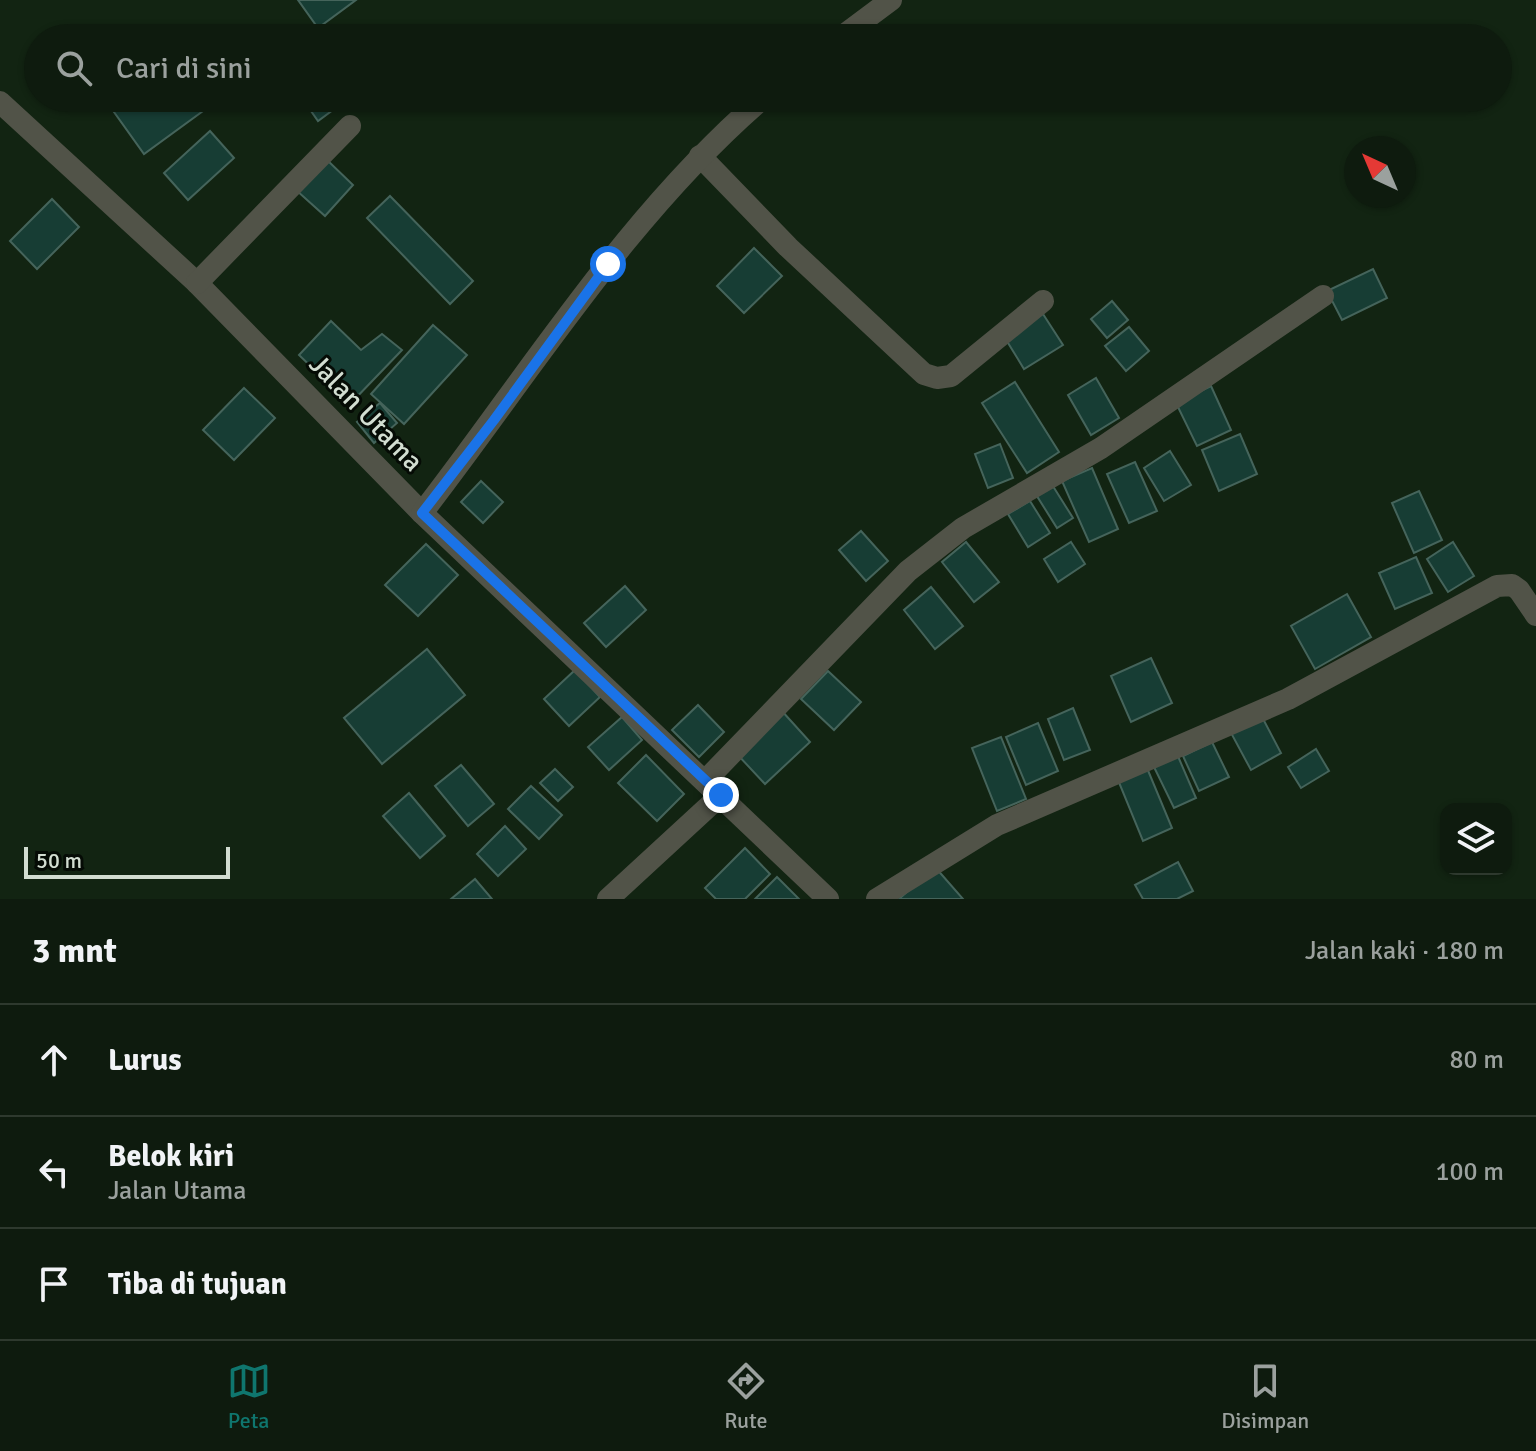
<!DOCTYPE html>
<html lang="id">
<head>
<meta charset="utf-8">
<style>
	body { margin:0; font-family:Signika,sans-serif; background:#172417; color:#f1f3f6 }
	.controls { position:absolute; right:24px; bottom:24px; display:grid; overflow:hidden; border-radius:16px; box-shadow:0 2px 6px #0004 }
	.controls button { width:72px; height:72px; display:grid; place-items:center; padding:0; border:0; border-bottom:2px solid #2e392e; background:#0e1b0e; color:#f1f3f6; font:40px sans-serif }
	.compass { position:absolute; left:1344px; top:136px; width:72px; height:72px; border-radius:50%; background:#0e1b0e; box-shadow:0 2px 6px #0004; rotate:316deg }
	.scale { position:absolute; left:24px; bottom:20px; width:206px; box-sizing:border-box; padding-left:8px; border:4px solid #d2ddd1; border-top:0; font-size:22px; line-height:28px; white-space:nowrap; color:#d2ddd1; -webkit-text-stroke:6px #050b05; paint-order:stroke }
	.stop { position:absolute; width:24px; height:24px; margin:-18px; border:6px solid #1a73e8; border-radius:50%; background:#fff }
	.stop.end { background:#1a73e8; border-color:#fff; box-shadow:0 2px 8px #0008 }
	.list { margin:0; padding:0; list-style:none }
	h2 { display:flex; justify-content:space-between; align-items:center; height:104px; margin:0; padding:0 32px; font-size:34px }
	h2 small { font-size:26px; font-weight:400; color:#9ba19e }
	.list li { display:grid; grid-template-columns:52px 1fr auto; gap:24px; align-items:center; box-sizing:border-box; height:112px; padding:0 32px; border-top:2px solid #2e392e }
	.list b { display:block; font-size:30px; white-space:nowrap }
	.list p { margin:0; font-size:26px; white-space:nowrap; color:#9ba19e }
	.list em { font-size:26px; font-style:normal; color:#9ba19e }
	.icon { flex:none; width:44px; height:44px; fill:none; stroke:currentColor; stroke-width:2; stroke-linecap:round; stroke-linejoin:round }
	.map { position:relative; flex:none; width:1536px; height:899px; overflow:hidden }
	.search { position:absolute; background:#0e1b0e; box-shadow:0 2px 6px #0004; left:24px; right:24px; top:24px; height:88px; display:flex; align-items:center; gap:20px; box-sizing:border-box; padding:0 28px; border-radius:44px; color:#9ba19e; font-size:30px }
	.sheet { height:440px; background:#0e1b0e }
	nav { display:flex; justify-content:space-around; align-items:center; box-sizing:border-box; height:112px; border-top:2px solid #2e392e; background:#0e1b0e; font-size:22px; color:#9ba19e }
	nav a { display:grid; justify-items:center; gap:4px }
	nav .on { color:#0f766e }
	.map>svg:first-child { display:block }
	.building { fill:#173d34; stroke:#45645b; stroke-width:2 }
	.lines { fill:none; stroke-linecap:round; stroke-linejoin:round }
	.minor { stroke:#515348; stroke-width:22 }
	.route { stroke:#1a73e8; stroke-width:10 }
	.labels { text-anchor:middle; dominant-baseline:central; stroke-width:6; stroke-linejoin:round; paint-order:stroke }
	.street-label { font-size:28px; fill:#d2ddd1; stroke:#050b05 }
</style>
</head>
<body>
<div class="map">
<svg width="1536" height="899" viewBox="0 0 1536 899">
	<rect width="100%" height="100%" fill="#122412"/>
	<g class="building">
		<path d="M 298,0 L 356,0 L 318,28 Z"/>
		<path d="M 104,98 L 194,98 L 203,111 L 144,154 Z"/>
		<path d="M 302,98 L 337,98 L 341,104 L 318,121 Z"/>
		<path d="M 210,131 L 234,158 L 188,200 L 164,173 Z"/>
		<path d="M 325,158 L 353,185 L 325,216 L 296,190 Z"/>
		<path d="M 390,196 L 473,281 L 450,304 L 367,218 Z"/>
		<path d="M 52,199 L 79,227 L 37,269 L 10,241 Z"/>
		<path d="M 754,248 L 782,276 L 744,313 L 717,286 Z"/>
		<path d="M 1373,269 L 1387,298 L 1342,320 L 1327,291 Z"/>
		<path d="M 1112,301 L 1128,320 L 1107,338 L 1091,319 Z"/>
		<path d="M 1043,314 L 1063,345 L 1024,369 L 1005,338 Z"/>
		<path d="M 331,321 L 361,350 L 382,334 L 402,350 L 350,404 L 299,355 Z"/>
		<path d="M 433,325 L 467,355 L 404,424 L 371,394 Z"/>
		<path d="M 1129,327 L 1149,351 L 1126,371 L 1105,346 Z"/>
		<path d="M 1096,378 L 1119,418 L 1091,435 L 1068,395 Z"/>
		<path d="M 1015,382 L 1059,452 L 1027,473 L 982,403 Z"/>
		<path d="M 1211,386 L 1231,430 L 1197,446 L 1176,403 Z"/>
		<path d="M 244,388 L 275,418 L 234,460 L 203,430 Z"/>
		<path d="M 380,403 L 397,423 L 374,443 L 357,422 Z"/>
		<path d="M 1240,434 L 1257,474 L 1219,491 L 1202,450 Z"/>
		<path d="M 1000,444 L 1013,478 L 988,488 L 975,454 Z"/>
		<path d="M 1170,451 L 1191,485 L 1164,501 L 1144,468 Z"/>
		<path d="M 1135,462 L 1157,511 L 1129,523 L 1107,474 Z"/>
		<path d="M 1092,468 L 1118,529 L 1089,542 L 1062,481 Z"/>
		<path d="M 481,481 L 503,502 L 483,523 L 461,502 Z"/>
		<path d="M 1051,483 L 1073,518 L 1057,528 L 1035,493 Z"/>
		<path d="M 1419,491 L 1442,540 L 1414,553 L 1392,503 Z"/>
		<path d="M 1030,501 L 1050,533 L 1028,547 L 1008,514 Z"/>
		<path d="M 861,531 L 888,561 L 866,581 L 839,550 Z"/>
		<path d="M 966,542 L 999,582 L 974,602 L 942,562 Z"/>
		<path d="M 1071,542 L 1085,564 L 1058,582 L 1044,559 Z"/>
		<path d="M 1453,542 L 1474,576 L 1448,592 L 1427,559 Z"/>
		<path d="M 426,544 L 458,575 L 418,616 L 385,585 Z"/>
		<path d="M 1416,557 L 1432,593 L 1395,609 L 1379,573 Z"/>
		<path d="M 625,586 L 646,610 L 606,647 L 584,623 Z"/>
		<path d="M 931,587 L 963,626 L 935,649 L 904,610 Z"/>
		<path d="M 1347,594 L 1371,637 L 1315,669 L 1291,626 Z"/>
		<path d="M 427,649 L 465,695 L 382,764 L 344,718 Z"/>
		<path d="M 1151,658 L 1172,703 L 1131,722 L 1111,676 Z"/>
		<path d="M 575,670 L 600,697 L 569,726 L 544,699 Z"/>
		<path d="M 828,671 L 861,702 L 834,730 L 801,699 Z"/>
		<path d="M 698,705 L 724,732 L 699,757 L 672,730 Z"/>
		<path d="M 1073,708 L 1090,750 L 1064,760 L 1048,719 Z"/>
		<path d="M 781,710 L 810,742 L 765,784 L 736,753 Z"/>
		<path d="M 1261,715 L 1281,753 L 1251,770 L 1230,731 Z"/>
		<path d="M 622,717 L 642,740 L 609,770 L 588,747 Z"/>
		<path d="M 1038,723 L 1058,771 L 1026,785 L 1006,737 Z"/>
		<path d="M 1001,737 L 1026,799 L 997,811 L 972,748 Z"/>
		<path d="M 1212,742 L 1229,777 L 1199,791 L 1183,756 Z"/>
		<path d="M 1316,749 L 1329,771 L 1301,788 L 1288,767 Z"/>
		<path d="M 1177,754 L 1196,798 L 1174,808 L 1153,765 Z"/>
		<path d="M 646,755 L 684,794 L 657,821 L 618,783 Z"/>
		<path d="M 461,765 L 494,804 L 468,826 L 435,786 Z"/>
		<path d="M 1147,768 L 1172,828 L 1143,841 L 1118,780 Z"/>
		<path d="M 555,769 L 573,787 L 558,801 L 540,783 Z"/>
		<path d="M 531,786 L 562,815 L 539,839 L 508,809 Z"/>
		<path d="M 409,793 L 445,836 L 420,858 L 383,816 Z"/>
		<path d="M 505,826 L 526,849 L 498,876 L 477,854 Z"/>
		<path d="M 745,848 L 770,874 L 745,899 L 716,899 L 705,888 Z"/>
		<path d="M 1178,862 L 1193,891 L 1177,899 L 1143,899 L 1135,885 Z"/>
		<path d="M 935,867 L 963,899 L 899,899 Z"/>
		<path d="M 777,877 L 799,899 L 755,899 Z"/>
		<path d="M 475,879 L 492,899 L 451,899 Z"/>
	</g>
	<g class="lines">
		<g class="minor">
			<path d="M 840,38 L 891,0"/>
			<path d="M 0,102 L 197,283 L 422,513 L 828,899"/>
			<path d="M 700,156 L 788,247 L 924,374 L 937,378 L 951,376 L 1043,301"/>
			<path d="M 197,283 L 350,126"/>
			<path d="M 422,513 C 531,372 627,215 763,98"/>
			<path d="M 705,781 L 908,571 L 963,528 L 1101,448 L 1323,296"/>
			<path d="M 608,899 L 721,795"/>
			<path d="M 877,899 L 997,825 L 1288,699 L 1497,586 L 1512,585 L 1519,590 L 1536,615"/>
		</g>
	</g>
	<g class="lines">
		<path class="route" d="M 608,264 L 494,420 L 422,513 L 721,795"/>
	</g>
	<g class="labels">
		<g class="street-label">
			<text transform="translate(366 413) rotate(46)">Jalan Utama</text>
		</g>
	</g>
</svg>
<div class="controls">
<button><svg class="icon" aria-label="layers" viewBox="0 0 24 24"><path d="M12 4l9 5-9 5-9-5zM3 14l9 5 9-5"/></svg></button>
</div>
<svg class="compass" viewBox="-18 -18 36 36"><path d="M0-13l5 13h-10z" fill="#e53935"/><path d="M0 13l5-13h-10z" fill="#9ba19e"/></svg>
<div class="scale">50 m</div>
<div class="stop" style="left:608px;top:264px"></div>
<div class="stop end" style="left:721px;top:795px"></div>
<div class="search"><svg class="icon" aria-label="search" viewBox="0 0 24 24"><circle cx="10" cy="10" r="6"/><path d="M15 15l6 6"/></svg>Cari di sini</div>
</div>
<section class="sheet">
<h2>3 mnt<small>Jalan kaki · 180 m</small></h2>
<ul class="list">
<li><svg class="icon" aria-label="ahead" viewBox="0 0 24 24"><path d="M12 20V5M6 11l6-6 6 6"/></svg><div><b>Lurus</b></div><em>80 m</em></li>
<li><svg class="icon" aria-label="left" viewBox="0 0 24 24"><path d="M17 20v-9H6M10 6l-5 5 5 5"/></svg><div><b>Belok kiri</b><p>Jalan Utama</p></div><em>100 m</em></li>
<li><svg class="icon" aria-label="arrive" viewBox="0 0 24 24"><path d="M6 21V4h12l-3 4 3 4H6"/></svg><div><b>Tiba di tujuan</b></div></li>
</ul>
</section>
<nav>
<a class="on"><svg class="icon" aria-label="map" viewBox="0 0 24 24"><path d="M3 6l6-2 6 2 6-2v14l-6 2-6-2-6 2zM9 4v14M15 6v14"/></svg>Peta</a>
<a><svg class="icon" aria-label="directions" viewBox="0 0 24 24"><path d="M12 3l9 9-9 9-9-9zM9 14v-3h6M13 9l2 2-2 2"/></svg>Rute</a>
<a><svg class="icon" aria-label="saved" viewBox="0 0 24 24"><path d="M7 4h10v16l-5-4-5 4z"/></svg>Disimpan</a>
</nav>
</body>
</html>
